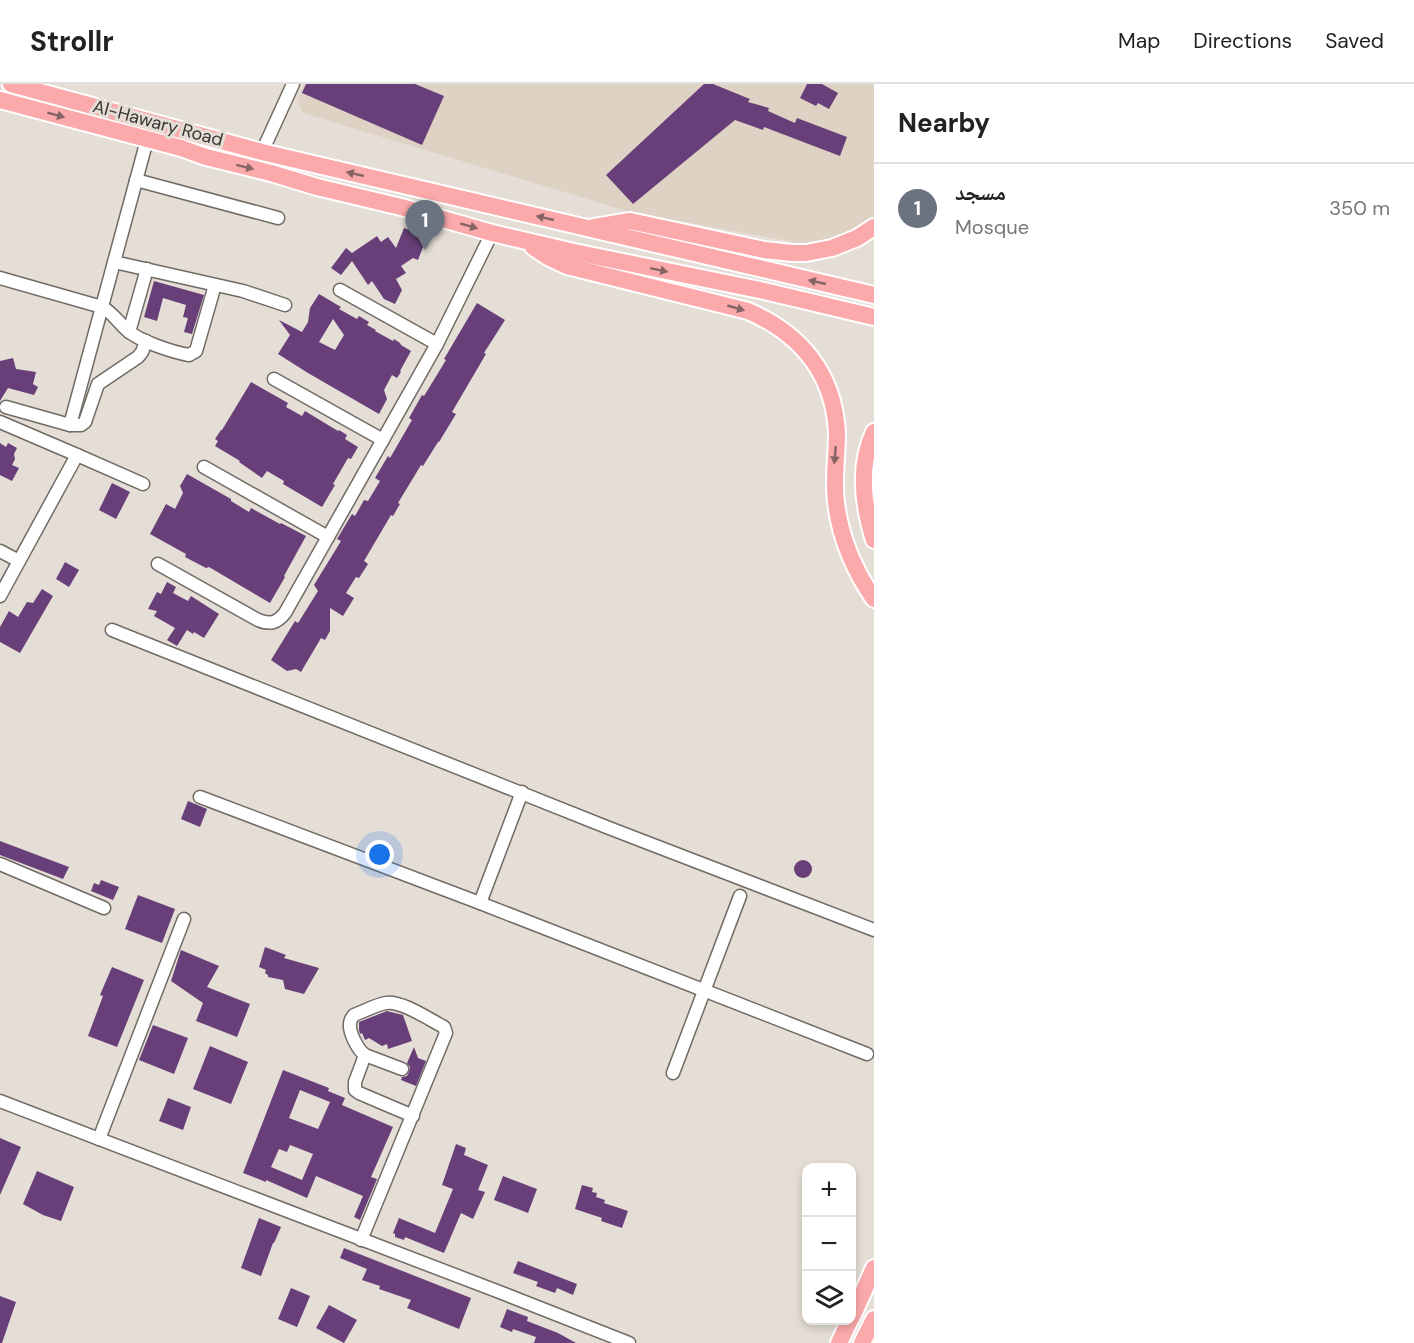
<!DOCTYPE html>
<html lang="en">
<head>
<meta charset="utf-8">
<style>
	body { margin:0; font-family:"DM Sans","Noto Naskh Arabic",sans-serif; background:#f2f2f2; color:#222 }
	.controls { position:absolute; right:18px; bottom:18px; display:grid; overflow:hidden; border-radius:12px; box-shadow:0 3px 9px #0003 }
	.controls button { width:54px; height:54px; display:grid; place-items:center; padding:0; border:0; border-bottom:2px solid #e0e0e0; background:#fff; color:#222; font:30px sans-serif }
	.you { position:absolute; left:380px; top:771px; width:21px; height:21px; margin:-15px; border:4px solid #fff; border-radius:50%; background:#1a73e8; box-shadow:0 0 0 9px #1a73e833 }
	.badge { display:grid; place-items:center; width:39px; height:39px; border-radius:50%; background:#db2777; color:#fff; font-size:20px; font-weight:700 }
	.pin { position:absolute; translate:-50% -50px; filter:drop-shadow(0 2px 3px #0008) }
	.pin::after { content:''; position:absolute; top:32px; width:21px; height:18px; background:inherit; clip-path:polygon(0 0,100% 0,50% 100%) }
	.list { margin:0; padding:0; list-style:none }
	h2 { display:flex; justify-content:space-between; align-items:center; height:78px; margin:0; padding:0 24px; font-size:26px }
	h2 small { font-size:20px; font-weight:400; color:#767676 }
	.list li { display:grid; grid-template-columns:39px 1fr auto; gap:18px; align-items:center; box-sizing:border-box; height:90px; padding:0 24px; border-top:2px solid #e0e0e0 }
	.list b { display:block; font-size:22px; white-space:nowrap }
	.list p { margin:0; font-size:20px; white-space:nowrap; color:#767676 }
	.list em { font-size:20px; font-style:normal; color:#767676 }
	.icon { flex:none; width:33px; height:33px; fill:none; stroke:currentColor; stroke-width:2; stroke-linecap:round; stroke-linejoin:round }
	.map { position:relative; flex:none; width:874px; height:1259px; overflow:hidden }
	header { display:flex; align-items:center; gap:36px; box-sizing:border-box; height:84px; padding:0 30px; background:#fff; border-bottom:2px solid #e0e0e0 }
	header strong { font-size:28px }
	nav { display:flex; gap:33px; margin-inline-start:auto; font-size:21px }
	main { display:flex }
	aside { flex:1; background:#fff }
	.map>svg:first-child { display:block }
	.built { fill:#ded2c5 }
	.building { fill:#683f78; fill-rule:evenodd }
	.lines { fill:none; stroke-linecap:round; stroke-linejoin:round }
	.minor-casing { stroke:#716b65; stroke-width:15 }
	.highway-casing { stroke:#fff; stroke-width:20 }
	.minor { stroke:#fff; stroke-width:12 }
	.highway { stroke:#fba9ab; stroke-width:16 }
	.oneway { fill:#866463 }
	.labels { text-anchor:middle; dominant-baseline:central; stroke-width:6; stroke-linejoin:round; paint-order:stroke }
	.street-label { font-size:18px; fill:#383633; stroke:#e5ded7 }
</style>
</head>
<body>
<header>
<strong>Strollr</strong>
<nav><a>Map</a><a>Directions</a><a>Saved</a></nav>
</header>
<main>
<div class="map">
<svg width="874" height="1259" viewBox="0 0 874 1259">
	<rect width="100%" height="100%" fill="#e5ded7"/>
	<path class="built" d="M 304,0 L 874,0 L 874,136 L 836,156 L 816,159 L 799,159 L 630,128 L 303,29 L 297,16 Z"/>
	<g class="building">
		<path d="M 306,0 L 415,0 L 444,12 L 422,61 L 302,9 Z"/>
		<path d="M 704,0 L 713,0 L 750,15 L 748,18 L 769,24 L 768,27 L 795,39 L 797,34 L 847,53 L 840,72 L 764,43 L 763,46 L 735,36 L 633,120 L 606,91 Z"/>
		<path d="M 807,0 L 822,0 L 838,9 L 829,25 L 818,19 L 816,22 L 800,14 Z"/>
		<path d="M 404,144 L 427,153 L 418,176 L 413,174 L 401,182 L 406,189 L 396,195 L 402,206 L 395,220 L 384,215 L 372,197 L 368,201 L 352,177 L 341,191 L 331,184 L 346,164 L 352,169 L 377,152 L 381,158 L 388,153 L 396,164 Z"/>
		<path d="M 154,197 L 204,211 L 192,250 L 184,248 L 188,234 L 183,233 L 186,221 L 163,214 L 157,237 L 144,233 Z"/>
		<path d="M 319,210 L 341,223 L 339,225 L 357,235 L 359,232 L 369,238 L 367,241 L 376,246 L 375,247 L 393,257 L 394,255 L 400,259 L 401,261 L 411,267 L 400,287 L 401,288 L 397,294 L 392,291 L 384,306 L 387,315 L 379,330 L 308,289 L 278,270 L 290,251 L 279,236 L 302,248 L 308,238 L 310,224 ZM 333,235 L 344,251 L 335,266 L 319,258 Z"/>
		<path d="M 477,219 L 505,236 L 484,269 L 486,270 L 452,328 L 456,330 L 439,358 L 438,358 L 423,382 L 421,381 L 398,419 L 400,420 L 393,432 L 391,431 L 364,477 L 368,480 L 359,494 L 356,493 L 346,509 L 354,514 L 343,532 L 330,524 L 330,547 L 325,556 L 321,554 L 301,588 L 296,585 L 287,587 L 271,576 L 295,537 L 298,539 L 318,507 L 314,501 L 341,457 L 337,455 L 352,430 L 355,432 L 364,416 L 368,417 L 380,397 L 375,394 L 388,372 L 390,374 L 412,336 L 409,334 L 422,311 L 424,312 L 446,276 L 444,275 Z"/>
		<path d="M 13,274 L 16,285 L 36,288 L 33,300 L 38,303 L 34,311 L 8,304 L 0,317 L 0,277 Z"/>
		<path d="M 251,298 L 288,319 L 286,323 L 302,332 L 305,327 L 338,347 L 339,346 L 347,351 L 345,355 L 358,363 L 351,375 L 348,374 L 333,400 L 335,401 L 322,423 L 283,400 L 284,397 L 267,387 L 262,394 L 239,378 L 240,377 L 215,362 L 218,357 L 215,355 L 221,346 L 222,346 Z"/>
		<path d="M 0,359 L 6,363 L 8,359 L 17,364 L 14,370 L 15,375 L 12,381 L 19,384 L 12,397 L 0,391 Z"/>
		<path d="M 187,390 L 231,415 L 231,417 L 249,428 L 251,424 L 280,440 L 281,439 L 306,452 L 284,492 L 285,493 L 270,519 L 209,483 L 206,484 L 185,473 L 186,470 L 150,450 L 166,420 L 175,425 L 183,409 L 180,402 Z"/>
		<path d="M 112,399 L 130,408 L 116,435 L 99,426 Z"/>
		<path d="M 65,478 L 79,486 L 69,503 L 56,495 Z"/>
		<path d="M 167,498 L 176,503 L 173,509 L 188,517 L 191,512 L 219,530 L 204,554 L 194,548 L 193,550 L 187,546 L 177,562 L 167,556 L 175,544 L 154,532 L 157,527 L 148,525 L 157,508 L 161,510 Z"/>
		<path d="M 42,505 L 53,512 L 20,569 L 0,558 L 0,543 L 9,527 L 18,533 L 27,518 L 33,519 Z"/>
		<path d="M 188,717 L 207,725 L 200,743 L 181,735 Z"/>
		<path d="M 0,757 L 69,783 L 63,795 L 0,771 Z"/>
		<circle cx="803" cy="785" r="9"/>
		<path d="M 101,796 L 119,803 L 113,816 L 91,807 L 94,799 L 99,801 Z"/>
		<path d="M 138,811 L 175,825 L 162,859 L 125,845 Z"/>
		<path d="M 265,863 L 286,871 L 284,874 L 319,884 L 304,910 L 285,905 L 283,896 L 268,893 L 268,891 L 265,889 L 266,886 L 259,883 Z"/>
		<path d="M 181,866 L 219,882 L 207,903 L 250,920 L 237,953 L 196,937 L 203,919 L 171,897 Z"/>
		<path d="M 112,883 L 144,896 L 117,963 L 88,952 L 103,912 L 100,911 Z"/>
		<path d="M 387,927 L 403,931 L 412,957 L 388,965 L 387,960 L 382,962 L 369,954 L 365,956 L 362,949 L 360,950 L 359,946 L 359,938 Z"/>
		<path d="M 153,941 L 188,954 L 174,990 L 139,976 Z"/>
		<path d="M 210,962 L 248,978 L 231,1020 L 193,1005 Z"/>
		<path d="M 414,963 L 418,974 L 426,977 L 416,1002 L 401,996 L 402,993 L 407,992 L 409,988 L 410,983 L 407,979 Z"/>
		<path d="M 283,986 L 329,1004 L 328,1007 L 345,1014 L 342,1021 L 393,1043 L 371,1093 L 377,1095 L 360,1136 L 354,1133 L 363,1112 L 316,1092 L 307,1114 L 266,1096 L 266,1098 L 243,1089 ZM 300,1006 L 330,1018 L 318,1045 L 289,1034 ZM 290,1061 L 313,1070 L 302,1096 L 271,1083 L 279,1065 L 287,1068 Z"/>
		<path d="M 168,1014 L 191,1023 L 183,1046 L 159,1037 Z"/>
		<path d="M 0,1054 L 21,1063 L 0,1111 Z"/>
		<path d="M 456,1060 L 466,1064 L 464,1071 L 488,1081 L 478,1106 L 485,1108 L 473,1135 L 461,1129 L 444,1169 L 405,1153 L 404,1156 L 395,1153 L 395,1150 L 393,1149 L 399,1134 L 435,1149 L 453,1105 L 442,1101 Z"/>
		<path d="M 37,1087 L 74,1103 L 61,1137 L 43,1131 L 23,1120 Z"/>
		<path d="M 503,1092 L 537,1105 L 528,1129 L 494,1116 Z"/>
		<path d="M 582,1101 L 593,1104 L 592,1108 L 597,1109 L 596,1113 L 605,1116 L 604,1119 L 628,1127 L 622,1144 L 601,1137 L 602,1134 L 575,1125 Z"/>
		<path d="M 259,1134 L 281,1143 L 274,1159 L 273,1159 L 261,1192 L 241,1184 Z"/>
		<path d="M 344,1164 L 471,1214 L 459,1245 L 407,1224 L 411,1216 L 379,1205 L 380,1202 L 362,1196 L 367,1185 L 340,1174 Z"/>
		<path d="M 518,1177 L 577,1200 L 573,1211 L 557,1204 L 555,1209 L 536,1202 L 538,1198 L 513,1189 Z"/>
		<path d="M 291,1204 L 310,1212 L 297,1243 L 278,1235 Z"/>
		<path d="M 0,1212 L 16,1218 L 2,1259 L 0,1259 Z"/>
		<path d="M 329,1221 L 357,1236 L 344,1259 L 316,1244 Z"/>
		<path d="M 507,1225 L 528,1233 L 527,1237 L 558,1249 L 576,1259 L 534,1259 L 536,1253 L 513,1245 L 512,1248 L 500,1243 Z"/>
	</g>
	<g class="lines">
		<defs>
			<g id="minor">
				<path d="M 262,68 L 293,0"/>
				<path d="M 136,96 L 278,134"/>
				<path d="M 114,178 L 243,207 L 285,221"/>
				<path d="M 0,194 L 102,223 C 112,228 118,238 127,246 C 139,257 172,268 189,271 L 196,267 L 215,201"/>
				<path d="M 340,206 L 437,260"/>
				<path d="M 129,248 L 147,185"/>
				<path d="M 274,295 L 383,356"/>
				<path d="M 6,323 L 70,341 L 81,341 L 85,338 L 98,300 L 138,273 L 142,268 L 146,257"/>
				<path d="M 0,338 L 77,371 L 143,400"/>
				<path d="M 70,341 L 147,56"/>
				<path d="M 204,383 L 328,453"/>
				<path d="M 0,467 L 19,477"/>
				<path d="M 158,480 L 258,536 C 270,541 277,539 285,529 L 437,260 L 492,149"/>
				<path d="M 0,512 L 77,371"/>
				<path d="M 112,546 L 609,744 L 874,846"/>
				<path d="M 200,713 L 480,819 L 867,970"/>
				<path d="M 0,780 L 104,824"/>
				<path d="M 480,819 L 522,708"/>
				<path d="M 365,971 L 355,998 L 355,1006 L 359,1009 L 413,1032"/>
				<path d="M 673,989 L 740,812"/>
				<path d="M 0,1017 L 502,1209 L 629,1259"/>
				<path d="M 99,1055 L 184,835"/>
				<path d="M 361,1156 L 446,949 L 444,943 C 430,936 401,916 386,919 C 375,921 365,927 354,931 C 352,934 350,935 350,940 C 349,949 358,966 365,971 L 402,985"/>
			</g>
			<g id="highway">
				<path d="M 11,0 L 262,68 L 874,211"/>
				<path d="M 0,16 L 181,64 L 206,73 L 271,89 L 317,103 L 401,123 L 492,149 L 574,168 L 764,207 L 874,233"/>
				<path d="M 594,143 L 630,137 L 764,166 L 792,169 L 806,169 L 832,164 L 857,154 L 874,143"/>
				<path d="M 533,163 L 548,173 L 567,182 L 748,227 C 801,250 834,290 837,349 C 837,372 833,395 836,418 C 840,453 854,486 874,515"/>
				<path d="M 874,348 C 858,382 863,421 874,456"/>
				<path d="M 852,1233 L 874,1184"/>
				<path d="M 839,1259 L 850,1236"/>
				<path d="M 862,1259 L 874,1235"/>
			</g>
		</defs>
		<use href="#minor" class="minor-casing"/>
		<use href="#highway" class="highway-casing"/>
		<use href="#minor" class="minor"/>
		<use href="#highway" class="highway"/>
	</g>
	<defs><path id="oneway-solid" d="M-6-.8H1V-3.2L6.5 0L1 3.2V.8H-6Z" transform="scale(1.5)"/></defs>
	<g class="oneway">
		<use href="#oneway-solid" transform="translate(56 31) rotate(15)"/>
		<use href="#oneway-solid" transform="translate(245 83) rotate(14)"/>
		<use href="#oneway-solid" transform="translate(355 90) rotate(-167)"/>
		<use href="#oneway-solid" transform="translate(545 134) rotate(-167)"/>
		<use href="#oneway-solid" transform="translate(469 142) rotate(16)"/>
		<use href="#oneway-solid" transform="translate(659 186) rotate(12)"/>
		<use href="#oneway-solid" transform="translate(817 198) rotate(-167)"/>
		<use href="#oneway-solid" transform="translate(736 224) rotate(16)"/>
		<use href="#oneway-solid" transform="translate(835 371) rotate(95)"/>
	</g>
	<g class="labels">
		<g class="street-label">
			<text transform="translate(158 39) rotate(15)">Al-Hawary Road</text>
		</g>
	</g>
</svg>
<div class="controls">
<button>+</button>
<button>−</button>
<button><svg class="icon" aria-label="layers" viewBox="0 0 24 24"><path d="M12 4l9 5-9 5-9-5zM3 14l9 5 9-5"/></svg></button>
</div>
<div class="you"></div>
<div class="pin badge" style="left:425px;top:166px;background:#6b7280">1</div>
</div>
<aside>
<h2>Nearby<small></small></h2>
<ul class="list">
<li><span class="badge" style="background:#6b7280">1</span><div><b>مسجد</b><p>Mosque</p></div><em>350 m</em></li>
</ul>
</aside>
</main>
</body>
</html>
